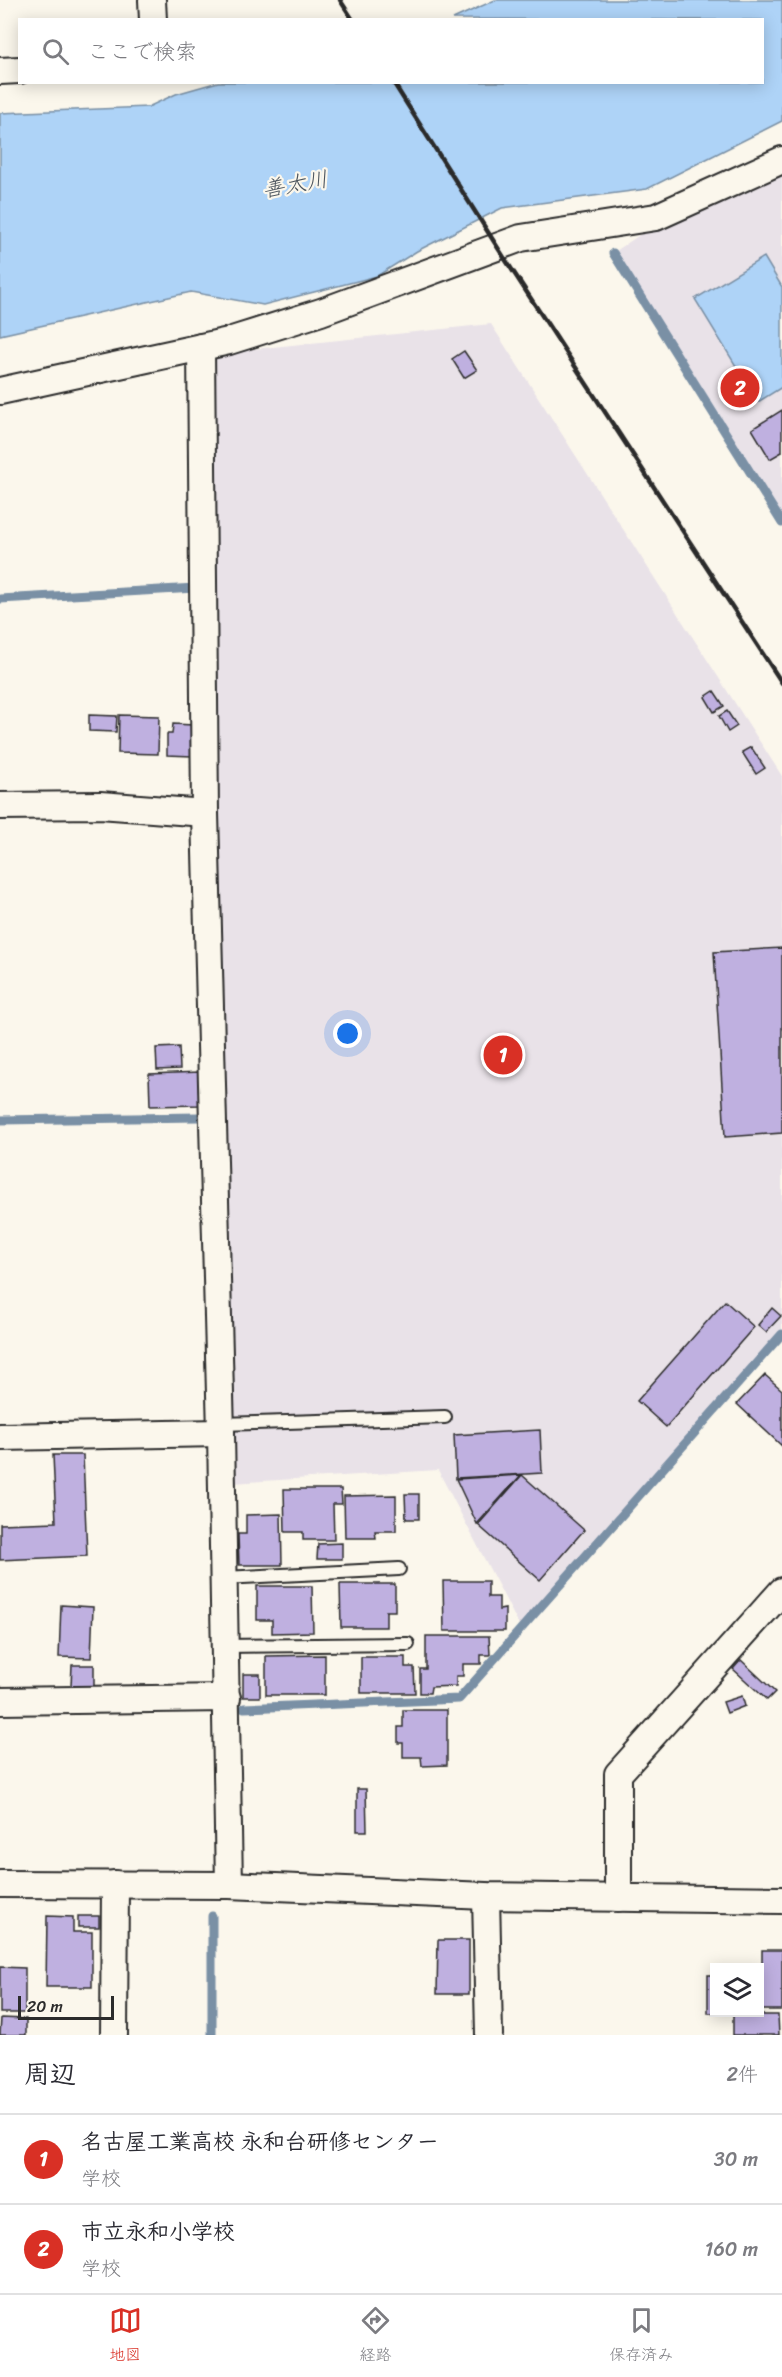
<!DOCTYPE html>
<html lang="ja">
<head>
<meta charset="utf-8">
<style>
	body { margin:0; font-family:Sriracha,"Klee One",sans-serif; background:#f7f7f7; color:#2b2b33 }
	.controls { position:absolute; right:18px; bottom:18px; display:grid; overflow:hidden; border-radius:0px; box-shadow:0 3px 15px #0003 }
	.controls button { width:54px; height:54px; display:grid; place-items:center; padding:0; border:0; border-bottom:2px solid #e1e1e2; background:#fff; color:#2b2b33; font:30px sans-serif }
	.scale { position:absolute; left:18px; bottom:15px; width:96px; box-sizing:border-box; padding-left:6px; border:3px solid #2b2b2b; border-top:0; font-size:16px; line-height:21px; white-space:nowrap; color:#2b2b2b; -webkit-text-stroke:4px #fbf7ec; paint-order:stroke }
	.you { position:absolute; left:348px; top:1034px; width:21px; height:21px; margin:-15px; border:4px solid #fff; border-radius:50%; background:#1a73e8; box-shadow:0 0 0 9px #1a73e833 }
	.badge { display:grid; place-items:center; width:39px; height:39px; border-radius:50%; background:#d93025; color:#fff; font-size:20px; font-weight:700 }
	.pin { position:absolute; translate:-50% -50%; border:3px solid #fff; box-shadow:0 2px 6px #0006 }
	.list { margin:0; padding:0; list-style:none }
	h2 { display:flex; justify-content:space-between; align-items:center; height:78px; margin:0; padding:0 24px; font-size:26px }
	h2 small { font-size:20px; font-weight:400; color:#7c7c81 }
	.list li { display:grid; grid-template-columns:39px 1fr auto; gap:18px; align-items:center; box-sizing:border-box; height:90px; padding:0 24px; border-top:2px solid #e1e1e2 }
	.list b { display:block; font-size:22px; white-space:nowrap }
	.list p { margin:0; font-size:20px; white-space:nowrap; color:#7c7c81 }
	.list em { font-size:20px; font-style:normal; color:#7c7c81 }
	.icon { flex:none; width:33px; height:33px; fill:none; stroke:currentColor; stroke-width:2; stroke-linecap:round; stroke-linejoin:round }
	.map { position:relative; flex:none; width:782px; height:2035px; overflow:hidden }
	.search { position:absolute; background:#fff; box-shadow:0 3px 15px #0003; left:18px; right:18px; top:18px; height:66px; display:flex; align-items:center; gap:15px; box-sizing:border-box; padding:0 21px; border-radius:0px; color:#7c7c81; font-size:22px }
	.sheet { height:258px; background:#fff }
	nav { display:flex; justify-content:space-around; align-items:center; box-sizing:border-box; height:84px; border-top:2px solid #e1e1e2; background:#fff; font-size:16px; color:#7c7c81 }
	nav a { display:grid; justify-items:center; gap:3px }
	nav .on { color:#d93025 }
	.map>svg:first-child { display:block }
	.built { fill:#e9e2e8 }
	.water { fill:#aed3f7; stroke:#7a90a5; stroke-width:1.5 }
	.lines { fill:none; stroke-linecap:round; stroke-linejoin:round }
	.stream { stroke:#7a90a5; stroke-width:9 }
	.building { fill:#bfb0e0; stroke:#2b2b2b; stroke-width:1.5 }
	.lane-casing { stroke:#2b2b2b; stroke-width:16 }
	.street-casing { stroke:#2b2b2b; stroke-width:30 }
	.lane { stroke:#fbf7ec; stroke-width:12 }
	.street { stroke:#fbf7ec; stroke-width:26 }
	.rail { stroke:#2b2b2b; stroke-width:4.5 }
	.labels { text-anchor:middle; dominant-baseline:central; stroke-width:4.5; stroke-linejoin:round; paint-order:stroke }
	.water-label { font-size:22px; font-style:italic; fill:#4c555e; stroke:#fbf7ec }
</style>
</head>
<body>
<div class="map">
<svg width="782" height="2035" viewBox="0 0 782 2035">
	<rect width="100%" height="100%" fill="#fbf7ec"/>
	<filter id="ink" filterUnits="userSpaceOnUse"><feTurbulence type="fractalNoise" baseFrequency=".0167" numOctaves="2"/><feDisplacementMap in="SourceGraphic" scale="12" xChannelSelector="R" yChannelSelector="G"/><feConvolveMatrix kernelMatrix="1 2 1 2 8 2 1 2 1" color-interpolation-filters="sRGB"/></filter>
	<g filter="url(#ink)">
		<g class="built">
			<path d="M 782,168 L 782,523 L 613,253 L 657,223 Z"/>
			<path d="M 491,324 L 782,776 L 782,1334 L 521,1629 L 438,1470 L 233,1483 L 207,356 L 226,352 Z"/>
		</g>
		<g class="water">
			<path d="M 495,0 L 782,0 L 782,121 L 647,189 L 502,208 L 417,251 L 377,276 L 263,305 L 191,292 L 0,335 L 0,113 L 148,107 L 176,94 L 218,82 L 762,82 L 762,20 L 453,19 Z"/>
			<path d="M 764,257 L 782,287 L 782,387 L 758,402 L 695,299 Z"/>
		</g>
		<g class="lines">
			<g class="stream">
				<path d="M 613,253 L 782,523"/>
				<path d="M 0,599 L 196,588"/>
				<path d="M 0,1120 L 198,1117"/>
				<path d="M 244,1708 L 459,1699 L 782,1334"/>
				<path d="M 212,1916 L 212,2035"/>
			</g>
		</g>
		<g class="building">
			<path d="M 464,351 L 477,370 L 464,378 L 452,359 Z"/>
			<path d="M 782,410 L 782,452 L 770,459 L 752,429 Z"/>
			<path d="M 714,691 L 724,706 L 714,712 L 705,697 Z"/>
			<path d="M 727,711 L 737,726 L 728,732 L 719,716 Z"/>
			<path d="M 89,715 L 117,716 L 116,732 L 89,731 Z"/>
			<path d="M 119,715 L 159,716 L 158,754 L 118,753 Z"/>
			<path d="M 173,724 L 193,725 L 192,756 L 167,755 L 167,734 L 172,734 Z"/>
			<path d="M 751,747 L 765,768 L 756,774 L 742,752 Z"/>
			<path d="M 782,948 L 782,1133 L 725,1137 L 714,952 Z"/>
			<path d="M 179,1047 L 180,1069 L 157,1070 L 156,1048 Z"/>
			<path d="M 200,1072 L 201,1105 L 150,1106 L 149,1074 Z"/>
			<path d="M 725,1301 L 754,1327 L 666,1427 L 637,1401 Z"/>
			<path d="M 772,1308 L 781,1316 L 766,1332 L 758,1325 Z"/>
			<path d="M 765,1375 L 782,1390 L 782,1446 L 737,1404 Z"/>
			<path d="M 540,1430 L 542,1473 L 456,1478 L 454,1435 Z"/>
			<path d="M 53,1455 L 83,1455 L 87,1556 L 0,1560 L 0,1524 L 56,1522 Z"/>
			<path d="M 521,1475 L 477,1524 L 456,1479 Z"/>
			<path d="M 522,1475 L 584,1530 L 540,1580 L 478,1525 Z"/>
			<path d="M 284,1489 L 341,1489 L 342,1504 L 333,1504 L 334,1540 L 303,1540 L 303,1532 L 285,1532 Z"/>
			<path d="M 405,1494 L 419,1494 L 419,1519 L 406,1519 Z"/>
			<path d="M 396,1495 L 396,1531 L 375,1531 L 376,1538 L 345,1538 L 344,1496 Z"/>
			<path d="M 281,1514 L 282,1565 L 239,1565 L 238,1534 L 246,1534 L 246,1515 Z"/>
			<path d="M 342,1543 L 342,1559 L 317,1559 L 318,1544 Z"/>
			<path d="M 443,1581 L 488,1581 L 488,1597 L 499,1597 L 499,1610 L 505,1609 L 505,1631 L 444,1631 Z"/>
			<path d="M 340,1584 L 395,1584 L 395,1611 L 386,1611 L 386,1627 L 341,1627 Z"/>
			<path d="M 257,1586 L 312,1586 L 313,1632 L 272,1633 L 272,1620 L 257,1620 Z"/>
			<path d="M 61,1605 L 93,1607 L 91,1658 L 59,1657 Z"/>
			<path d="M 426,1636 L 489,1636 L 490,1655 L 481,1655 L 481,1664 L 463,1664 L 463,1676 L 456,1676 L 456,1686 L 431,1687 L 430,1693 L 420,1693 L 420,1669 L 426,1669 Z"/>
			<path d="M 325,1655 L 325,1695 L 266,1695 L 266,1656 Z"/>
			<path d="M 361,1657 L 405,1657 L 405,1667 L 414,1667 L 415,1693 L 361,1693 Z"/>
			<path d="M 741,1660 L 775,1692 L 767,1700 L 733,1669 Z"/>
			<path d="M 72,1665 L 94,1665 L 94,1687 L 71,1686 Z"/>
			<rect x="243" y="1674" width="17" height="23"/>
			<path d="M 742,1696 L 745,1706 L 727,1713 L 723,1702 Z"/>
			<path d="M 403,1710 L 447,1710 L 447,1765 L 422,1766 L 421,1757 L 403,1757 L 403,1743 L 398,1743 L 398,1727 L 403,1727 Z"/>
			<path d="M 357,1789 L 366,1789 L 367,1831 L 357,1831 Z"/>
			<path d="M 47,1916 L 73,1917 L 73,1932 L 92,1932 L 92,1987 L 46,1987 Z"/>
			<rect x="78" y="1916" width="21" height="11"/>
			<path d="M 438,1940 L 469,1940 L 469,1994 L 437,1994 Z"/>
			<rect x="762" y="1950" width="20" height="60"/>
			<path d="M 0,1967 L 25,1968 L 25,2013 L 0,2013 Z"/>
			<path d="M 708,1975 L 714,1975 L 714,2012 L 730,2013 L 708,2013 Z"/>
			<path d="M 733,2015 L 778,2015 L 779,2035 L 733,2035 Z"/>
			<path d="M 1,2018 L 26,2019 L 26,2035 L 0,2035 Z"/>
		</g>
		<g class="lines">
			<defs>
				<g id="lane">
					<path d="M 221,1424 L 445,1417"/>
					<path d="M 224,1578 L 399,1569"/>
					<path d="M 226,1646 L 408,1644"/>
				</g>
				<g id="street">
					<path d="M 152,0 L 153,20"/>
					<path d="M 0,71 L 20,70"/>
					<path d="M 201,347 L 205,813 L 221,1433 L 229,1885"/>
					<path d="M 0,391 L 229,341 L 321,312 L 521,238 L 656,217 L 782,160"/>
					<path d="M 0,806 L 100,805 L 205,813"/>
					<path d="M 0,1437 L 221,1433"/>
					<path d="M 0,1701 L 227,1698"/>
					<path d="M 0,1884 L 229,1885 L 486,1896 L 782,1900"/>
					<path d="M 486,1896 L 489,2035"/>
					<path d="M 618,1898 L 618,1774 L 782,1591"/>
					<path d="M 114,2035 L 115,1884"/>
				</g>
			</defs>
			<use href="#lane" class="lane-casing"/>
			<use href="#street" class="street-casing"/>
			<use href="#lane" class="lane"/>
			<use href="#street" class="street"/>
			<g class="rail">
				<path d="M 340,0 L 353,20"/>
				<path d="M 393,82 L 505,259 L 782,683"/>
			</g>
		</g>
	</g>
	<g class="labels">
		<g class="water-label">
			<text transform="translate(295 184) rotate(-10)">善太川</text>
		</g>
	</g>
</svg>
<div class="controls">
<button><svg class="icon" aria-label="layers" viewBox="0 0 24 24"><path d="M12 4l9 5-9 5-9-5zM3 14l9 5 9-5"/></svg></button>
</div>
<div class="scale">20 m</div>
<div class="you"></div>
<div class="pin badge" style="left:503px;top:1055px">1</div>
<div class="pin badge" style="left:740px;top:388px">2</div>
<div class="search"><svg class="icon" aria-label="search" viewBox="0 0 24 24"><circle cx="10" cy="10" r="6"/><path d="M15 15l6 6"/></svg>ここで検索</div>
</div>
<section class="sheet">
<h2>周辺<small>2件</small></h2>
<ul class="list">
<li><span class="badge">1</span><div><b>名古屋工業高校 永和台研修センター</b><p>学校</p></div><em>30 m</em></li>
<li><span class="badge">2</span><div><b>市立永和小学校</b><p>学校</p></div><em>160 m</em></li>
</ul>
</section>
<nav>
<a class="on"><svg class="icon" aria-label="map" viewBox="0 0 24 24"><path d="M3 6l6-2 6 2 6-2v14l-6 2-6-2-6 2zM9 4v14M15 6v14"/></svg>地図</a>
<a><svg class="icon" aria-label="directions" viewBox="0 0 24 24"><path d="M12 3l9 9-9 9-9-9zM9 14v-3h6M13 9l2 2-2 2"/></svg>経路</a>
<a><svg class="icon" aria-label="saved" viewBox="0 0 24 24"><path d="M7 4h10v16l-5-4-5 4z"/></svg>保存済み</a>
</nav>
</body>
</html>
